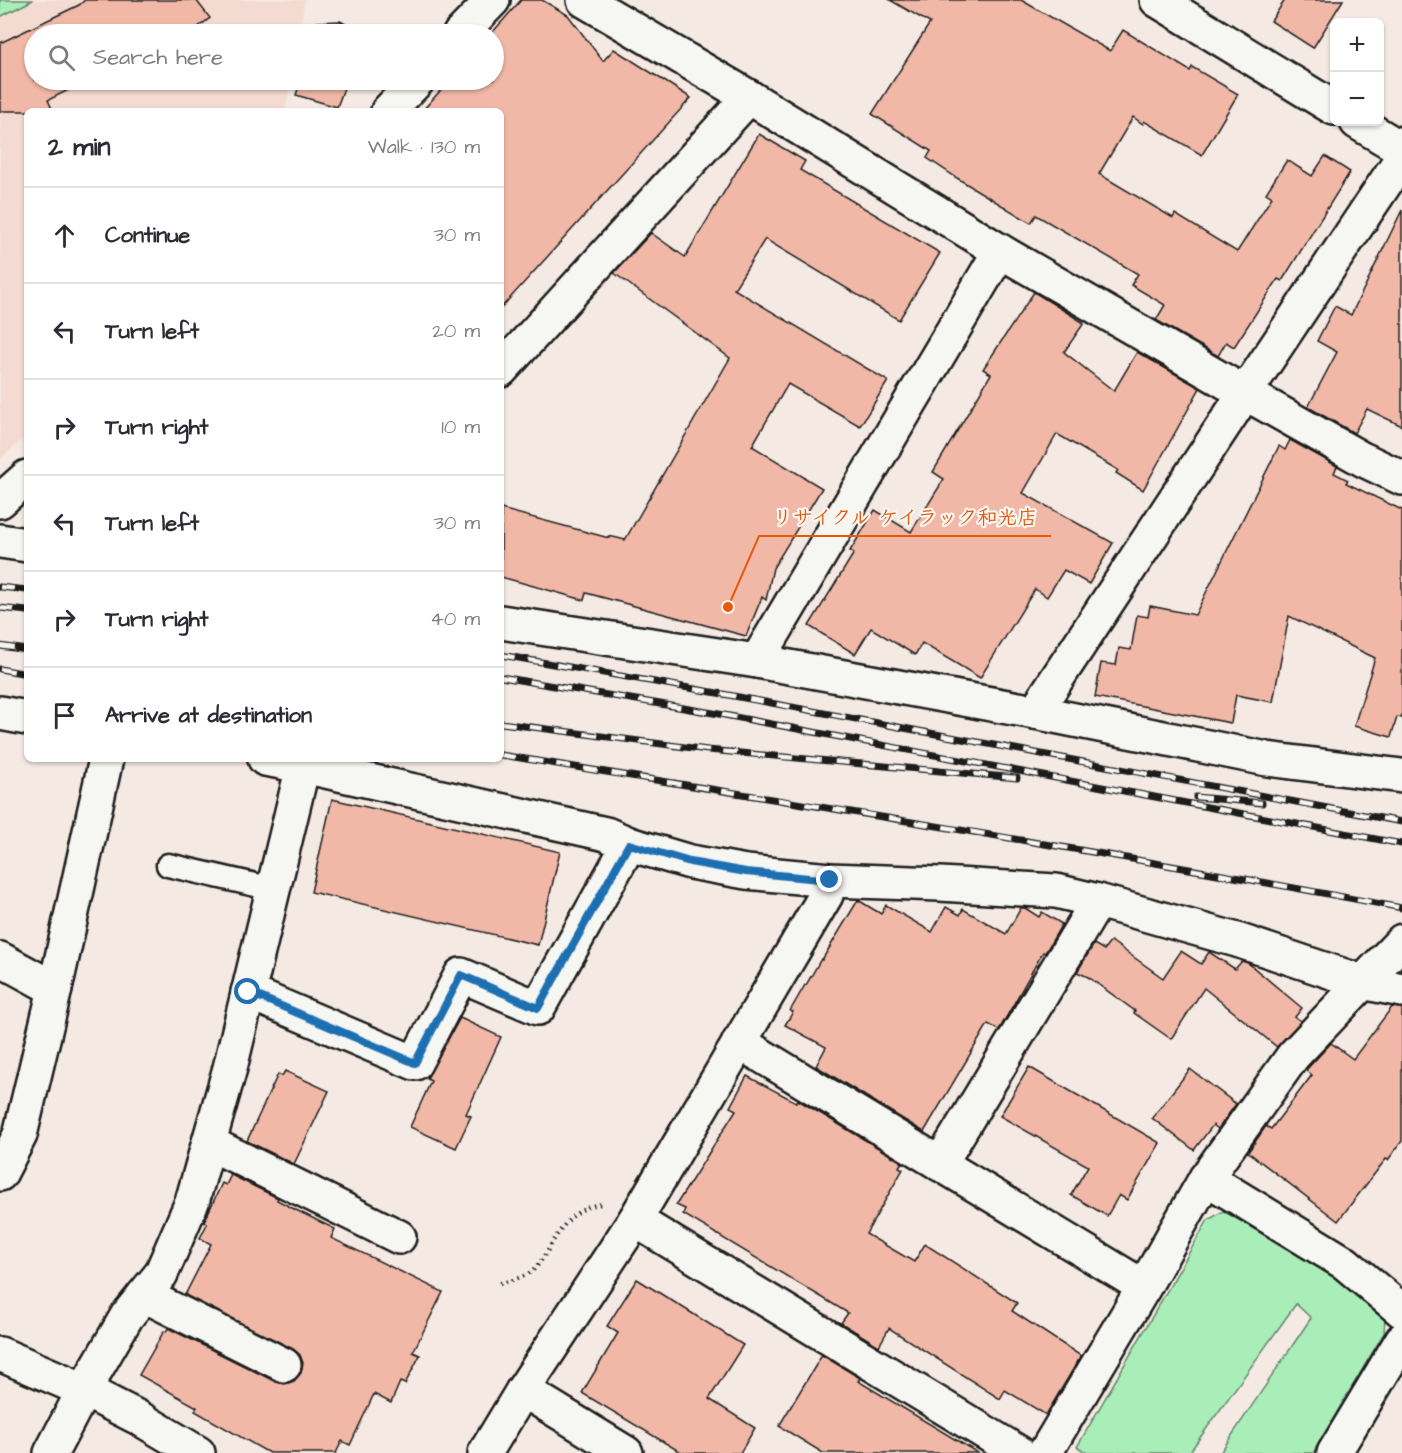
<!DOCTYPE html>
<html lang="en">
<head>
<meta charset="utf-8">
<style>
	body { margin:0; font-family:"Architects Daughter","Klee One",sans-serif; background:#f2f2f3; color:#2b2b33 }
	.controls { position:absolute; right:18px; top:18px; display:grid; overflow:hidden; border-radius:9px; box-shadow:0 2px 4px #0004 }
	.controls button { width:54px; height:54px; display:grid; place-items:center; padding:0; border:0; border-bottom:2px solid #e1e1e2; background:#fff; color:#2b2b33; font:30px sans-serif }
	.stop { position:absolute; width:18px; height:18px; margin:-14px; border:4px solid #1f6fb2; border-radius:50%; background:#fff }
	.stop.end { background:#1f6fb2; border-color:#fff; box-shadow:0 2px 6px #0008 }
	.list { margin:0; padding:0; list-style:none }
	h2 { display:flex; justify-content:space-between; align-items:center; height:78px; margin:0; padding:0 24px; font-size:26px }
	h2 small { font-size:20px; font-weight:400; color:#7c7c81 }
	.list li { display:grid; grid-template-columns:39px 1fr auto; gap:18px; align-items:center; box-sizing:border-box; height:96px; padding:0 24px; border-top:2px solid #e1e1e2 }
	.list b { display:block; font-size:22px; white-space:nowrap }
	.list em { font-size:20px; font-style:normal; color:#7c7c81 }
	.icon { flex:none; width:33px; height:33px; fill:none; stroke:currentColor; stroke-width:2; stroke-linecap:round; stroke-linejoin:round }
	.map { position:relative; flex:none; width:1402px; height:1453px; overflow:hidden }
	.search { position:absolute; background:#fff; box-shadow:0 2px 4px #0004; left:24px; top:24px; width:480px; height:66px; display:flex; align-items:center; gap:15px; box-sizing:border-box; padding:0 21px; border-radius:33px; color:#7c7c81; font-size:22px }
	.panel { position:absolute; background:#fff; box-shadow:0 2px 4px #0004; left:24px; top:108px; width:480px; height:654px; border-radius:9px }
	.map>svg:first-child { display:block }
	.built { fill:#f4dbd1 }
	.green { fill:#a9eeb9; stroke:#62856a; stroke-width:1.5 }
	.building { fill:#f1b8a7; stroke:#1c1c1c; stroke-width:1.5 }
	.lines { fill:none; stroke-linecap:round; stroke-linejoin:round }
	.service-casing { stroke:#1c1c1c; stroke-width:27 }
	.minor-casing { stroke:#1c1c1c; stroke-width:38 }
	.tertiary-casing { stroke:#1c1c1c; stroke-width:38 }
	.path { stroke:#1c1c1c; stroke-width:4; stroke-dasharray:1.5 4.5; stroke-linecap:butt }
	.service { stroke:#f6f6f2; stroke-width:22 }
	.minor { stroke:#f6f6f2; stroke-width:33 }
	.tertiary { stroke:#f6f6f2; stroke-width:33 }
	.rail-casing { stroke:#1c1c1c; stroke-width:7 }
	.rail { stroke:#f6f6f2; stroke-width:4.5; stroke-dasharray:14; stroke-linecap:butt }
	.route { stroke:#1f6fb2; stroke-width:8 }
	.leader { fill:none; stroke:#e8590c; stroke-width:2 }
	.callout-dot { fill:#e8590c; stroke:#f6f6f2; stroke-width:2 }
	.callout-label { font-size:20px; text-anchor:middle; font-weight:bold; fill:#e8590c; stroke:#f6f6f2; stroke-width:4.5; stroke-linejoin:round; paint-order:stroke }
</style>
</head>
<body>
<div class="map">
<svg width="1402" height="1453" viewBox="0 0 1402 1453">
	<rect width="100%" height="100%" fill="#f5eae3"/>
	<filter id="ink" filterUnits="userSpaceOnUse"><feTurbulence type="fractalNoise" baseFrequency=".0167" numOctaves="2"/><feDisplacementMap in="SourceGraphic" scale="12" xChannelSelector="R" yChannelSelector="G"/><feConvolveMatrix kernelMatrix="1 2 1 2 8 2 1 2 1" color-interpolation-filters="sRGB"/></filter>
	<g filter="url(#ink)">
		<path class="built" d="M 0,0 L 305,0 L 299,34 L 34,34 L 34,80 L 291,80 L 285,111 L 27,111 L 27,436 L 0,459 Z"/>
		<g class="green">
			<path d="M 0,0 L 33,0 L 0,17 Z"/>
			<path d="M 1223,1211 L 1349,1284 L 1385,1316 L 1384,1333 L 1313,1453 L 1220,1453 L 1311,1318 L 1296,1304 L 1189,1453 L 1088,1453 L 1077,1447 L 1208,1220 Z"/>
		</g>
		<g class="building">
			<path d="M 85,0 L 196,0 L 210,18 L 189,34 L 34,34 L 34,80 L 89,80 L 48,100 L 53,111 L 0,111 L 0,43 L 79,5 Z"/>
			<path d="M 521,0 L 542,0 L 568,15 L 603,61 L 614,49 L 691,98 L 501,308 L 501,111 L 422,111 L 450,80 L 494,80 L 494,34 L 491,34 Z"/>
			<path d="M 890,0 L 1021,0 L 1110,51 L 1123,30 L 1190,71 L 1192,67 L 1238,94 L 1202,155 L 1144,121 L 1143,124 L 1133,117 L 1099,174 L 1173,218 L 1175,214 L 1237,252 L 1272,197 L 1266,193 L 1287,160 L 1312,176 L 1325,156 L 1350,172 L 1282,281 L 1278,279 L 1234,347 L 1226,342 L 1218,356 L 1156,320 L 1165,305 L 1131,285 L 1138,274 L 1036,215 L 1031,223 L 957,178 L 927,158 L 931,151 L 872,114 L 930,23 Z"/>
			<path d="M 1285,0 L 1343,0 L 1313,48 L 1271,21 Z"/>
			<path d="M 340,21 L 364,34 L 313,34 L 317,22 Z"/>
			<path d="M 301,80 L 347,80 L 337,107 L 296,95 Z"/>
			<path d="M 759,134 L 805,161 L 800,170 L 940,253 L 899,320 L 765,239 L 734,289 L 888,381 L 860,426 L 788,384 L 752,446 L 822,488 L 773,568 L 766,600 L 762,597 L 746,636 L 586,593 L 584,600 L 501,577 L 501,509 L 609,538 L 609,536 L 625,540 L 730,358 L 614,273 L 651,233 L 685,257 Z"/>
			<path d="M 1402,210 L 1402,426 L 1367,409 L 1354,433 L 1308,407 L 1337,352 L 1317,341 L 1335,306 L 1351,315 Z"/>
			<path d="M 1034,292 L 1084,323 L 1064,352 L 1114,391 L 1137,352 L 1200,388 L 1143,490 L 1116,473 L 1118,470 L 1057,434 L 1023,493 L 1113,543 L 1089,584 L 1064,570 L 1047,597 L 1035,589 L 980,678 L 922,643 L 915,655 L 871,628 L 855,654 L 809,626 L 854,553 L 850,551 L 875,510 L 911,532 L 944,479 L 933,472 L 991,374 L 983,369 Z"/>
			<path d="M 1290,440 L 1337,466 L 1334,473 L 1348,480 L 1346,483 L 1402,510 L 1402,718 L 1397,717 L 1391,737 L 1354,726 L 1375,658 L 1289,616 L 1273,702 L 1236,695 L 1231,723 L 1095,697 L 1101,663 L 1116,665 L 1119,648 L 1131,650 L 1137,615 L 1148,617 L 1150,606 L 1195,615 L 1279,446 L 1285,450 Z"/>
			<path d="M 332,799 L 560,852 L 538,945 L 311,892 Z"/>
			<path d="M 858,900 L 881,914 L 886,905 L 932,932 L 946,907 L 960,915 L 963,909 L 1006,934 L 1021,908 L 1025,908 L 1039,917 L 1042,912 L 1062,924 L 1045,953 L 1043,952 L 999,1030 L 988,1024 L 924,1132 L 816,1066 L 826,1047 L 785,1025 L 793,1012 L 790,1011 L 805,985 L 806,985 L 821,959 L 822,960 Z"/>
			<path d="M 1111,941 L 1163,978 L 1181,951 L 1201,964 L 1209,952 L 1235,969 L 1242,961 L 1248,963 L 1302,1008 L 1295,1017 L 1301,1021 L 1277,1047 L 1204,988 L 1171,1039 L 1134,1013 L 1135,1011 L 1088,977 L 1077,972 L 1094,944 L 1104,950 Z"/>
			<path d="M 1392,1007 L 1402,1008 L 1402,1141 L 1388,1160 L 1386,1159 L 1338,1221 L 1248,1152 L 1266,1126 L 1271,1129 L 1312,1075 L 1306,1070 L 1331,1043 L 1353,1059 Z"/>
			<path d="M 460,1018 L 501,1037 L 466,1114 L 471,1116 L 456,1148 L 410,1127 L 431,1081 L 427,1079 L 429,1074 Z"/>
			<path d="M 1029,1067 L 1160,1143 L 1127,1200 L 1119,1195 L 1107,1216 L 1071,1195 L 1088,1166 L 1000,1116 Z"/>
			<path d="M 1190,1069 L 1236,1104 L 1218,1129 L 1213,1125 L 1194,1150 L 1152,1118 Z"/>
			<path d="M 285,1071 L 329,1091 L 294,1164 L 247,1141 L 278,1074 L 282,1076 Z"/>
			<path d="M 747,1076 L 796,1102 L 798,1100 L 902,1162 L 899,1167 L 903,1169 L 866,1234 L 914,1262 L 925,1244 L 1017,1303 L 1012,1311 L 1081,1356 L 1046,1415 L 1005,1390 L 1000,1399 L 889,1328 L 879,1346 L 841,1323 L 848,1313 L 683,1214 L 685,1209 L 676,1205 L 736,1110 L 730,1107 Z"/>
			<path d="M 231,1175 L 278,1198 L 277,1200 L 296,1210 L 335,1229 L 331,1238 L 443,1292 L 413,1352 L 420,1355 L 405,1384 L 400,1382 L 391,1403 L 374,1394 L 350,1445 L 342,1441 L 336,1453 L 269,1453 L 195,1411 L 197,1407 L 139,1375 L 164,1331 L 166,1332 L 168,1328 L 276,1382 L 285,1384 L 294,1381 L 301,1373 L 303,1363 L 300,1355 L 293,1349 L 185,1295 L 211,1244 L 200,1238 L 207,1224 L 204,1222 L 222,1183 L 226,1185 Z"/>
			<path d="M 637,1279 L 743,1345 L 709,1399 L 755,1428 L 740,1453 L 682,1453 L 582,1393 L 618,1333 L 607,1326 Z"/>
			<path d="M 822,1355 L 860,1378 L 858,1381 L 978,1453 L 823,1453 L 779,1426 Z"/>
		</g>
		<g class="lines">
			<defs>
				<path id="service" d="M 168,865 L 273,889"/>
				<g id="minor">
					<path d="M 584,0 L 749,97 L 1000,251 L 1245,393 L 1362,459 L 1402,478"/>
					<path d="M 460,34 L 493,0"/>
					<path d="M 388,111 L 418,80"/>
					<path d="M 501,370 L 749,97"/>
					<path d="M 0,501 L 27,477"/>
					<path d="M 0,541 L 27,545"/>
					<path d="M 501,622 L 757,661 L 1035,712 L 1267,759 L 1402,776"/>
					<path d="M 757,661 L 1000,251"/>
					<path d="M 1035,712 L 1245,393 L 1402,158"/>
					<path d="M 0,713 L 27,718"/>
					<path d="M 265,759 L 303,766 L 606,834 L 629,844 L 690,862 L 746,872 L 830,880 L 940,884 L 1056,891 L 1098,901 L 1237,940 L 1362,982 L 1402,990"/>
					<path d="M 0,959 L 55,989"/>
					<path d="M 248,992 L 415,1063 L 461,975 L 538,1008 L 629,844"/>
					<path d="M 739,1042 L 1144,1287"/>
					<path d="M 209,1143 L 399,1237"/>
					<path d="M 940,1164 L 1098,901"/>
					<path d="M 0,1174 L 20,1135 L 55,989 L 106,759"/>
					<path d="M 1206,1178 L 1345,1263 L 1402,1311"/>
					<path d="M 635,1220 L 1019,1453"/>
					<path d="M 144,1295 L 284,1365"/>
					<path d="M 523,1390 L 626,1453"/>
					<path d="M 51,1453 L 84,1390 L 127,1316 L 161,1274 L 192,1202 L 230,1068 L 303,766"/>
					<path d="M 485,1453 L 523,1390 L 635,1220 L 826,895 L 830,880"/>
					<path d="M 1045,1453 L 1144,1287 L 1206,1178 L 1293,1056 L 1402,941"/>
					<path d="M 1334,1453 L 1402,1340"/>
				</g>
				<g id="tertiary">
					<path d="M 1157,0 L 1334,108"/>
					<path d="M 1357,122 L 1402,149"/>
					<path d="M 0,1354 L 84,1390 L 139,1418 L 198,1453"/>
				</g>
			</defs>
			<use href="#service" class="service-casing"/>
			<use href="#minor" class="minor-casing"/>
			<use href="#tertiary" class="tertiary-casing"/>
			<path class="path" d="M 500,1283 C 510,1281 522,1278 531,1272 C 538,1267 543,1257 548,1250 C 561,1227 575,1206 603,1204"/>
			<use href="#service" class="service"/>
			<use href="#minor" class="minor"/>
			<use href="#tertiary" class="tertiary"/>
			<defs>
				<g id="rail">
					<path d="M 0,587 L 27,590"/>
					<path d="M 0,608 L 27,611"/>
					<path d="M 0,646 L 27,650"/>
					<path d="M 501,655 L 723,694 L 1402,822"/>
					<path d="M 0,669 L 27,674"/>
					<path d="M 501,677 L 719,714 L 1402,844"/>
					<path d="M 501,723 L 708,750 L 1017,778"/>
					<path d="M 501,755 C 802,804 1103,851 1402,908"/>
					<path d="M 1196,797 L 1262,803"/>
				</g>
			</defs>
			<use href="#rail" class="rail-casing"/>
			<use href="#rail" class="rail"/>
		</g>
	</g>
	<g class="lines" filter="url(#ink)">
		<path class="route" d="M 248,992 L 415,1063 L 461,975 L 538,1008 L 629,844 L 690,862 L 746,872 L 830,880"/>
	</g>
	<path class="leader" d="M728 607L759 536H1051"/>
	<circle class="callout-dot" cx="728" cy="607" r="6"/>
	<g class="callout-label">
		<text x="905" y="524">リサイクル ケイラック和光店</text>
	</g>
</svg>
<div class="controls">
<button>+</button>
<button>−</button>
</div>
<div class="stop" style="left:248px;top:992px"></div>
<div class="stop end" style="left:830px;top:880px"></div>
<div class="search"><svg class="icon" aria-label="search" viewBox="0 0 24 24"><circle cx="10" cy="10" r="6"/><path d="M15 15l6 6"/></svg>Search here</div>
<section class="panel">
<h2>2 min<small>Walk · 130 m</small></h2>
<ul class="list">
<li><svg class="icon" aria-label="ahead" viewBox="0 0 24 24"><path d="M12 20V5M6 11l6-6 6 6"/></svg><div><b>Continue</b></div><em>30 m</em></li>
<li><svg class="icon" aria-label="left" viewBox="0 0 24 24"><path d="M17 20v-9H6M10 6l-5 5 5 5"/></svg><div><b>Turn left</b></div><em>20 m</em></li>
<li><svg class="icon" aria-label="right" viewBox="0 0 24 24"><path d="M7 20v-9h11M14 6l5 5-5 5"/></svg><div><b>Turn right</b></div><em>10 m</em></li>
<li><svg class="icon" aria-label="left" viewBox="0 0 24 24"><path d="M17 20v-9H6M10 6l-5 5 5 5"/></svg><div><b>Turn left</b></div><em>30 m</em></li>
<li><svg class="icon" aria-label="right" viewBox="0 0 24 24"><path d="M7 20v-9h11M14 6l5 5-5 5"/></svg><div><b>Turn right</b></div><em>40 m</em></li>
<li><svg class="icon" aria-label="arrive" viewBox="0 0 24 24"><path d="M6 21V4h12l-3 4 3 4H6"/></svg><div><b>Arrive at destination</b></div></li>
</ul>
</section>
</div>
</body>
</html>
